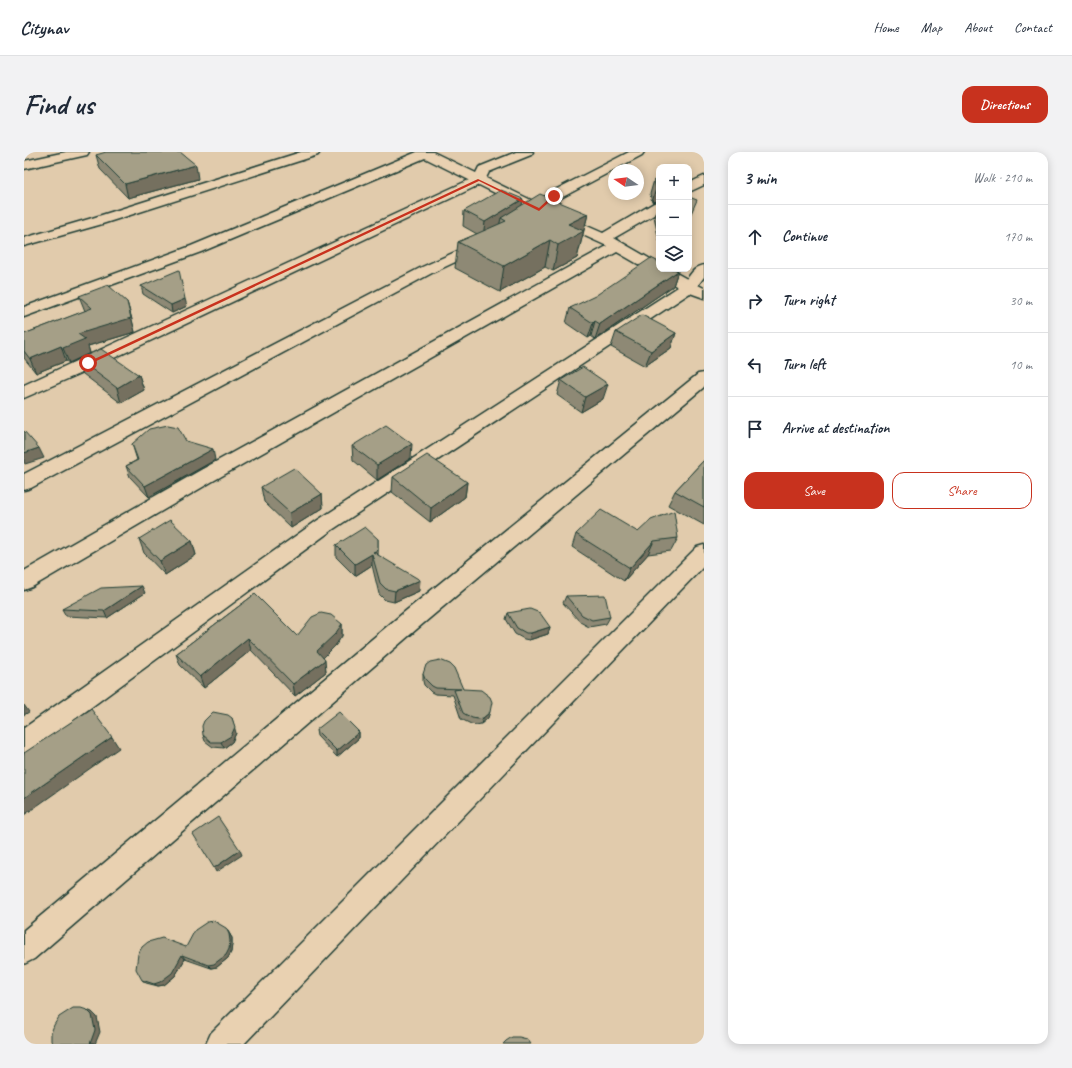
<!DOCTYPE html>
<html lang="en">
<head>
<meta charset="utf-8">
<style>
	body { margin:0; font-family:Caveat,sans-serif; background:#f2f2f3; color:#1f2937 }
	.controls { position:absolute; right:12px; top:12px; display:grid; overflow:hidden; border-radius:8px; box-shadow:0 2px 10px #0003 }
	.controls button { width:36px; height:36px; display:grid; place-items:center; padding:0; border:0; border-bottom:1px solid #e0e1e3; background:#fff; color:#1f2937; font:20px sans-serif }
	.compass { position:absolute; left:584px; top:12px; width:36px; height:36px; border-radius:50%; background:#fff; box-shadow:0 2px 10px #0003; rotate:283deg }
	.stop { position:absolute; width:12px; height:12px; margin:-9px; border:3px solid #c8321e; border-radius:50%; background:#fff }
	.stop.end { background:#c8321e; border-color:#fff; box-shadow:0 1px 4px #0008 }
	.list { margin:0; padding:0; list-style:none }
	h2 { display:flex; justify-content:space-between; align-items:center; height:52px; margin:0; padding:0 16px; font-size:17px }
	h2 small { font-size:13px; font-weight:400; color:#747a83 }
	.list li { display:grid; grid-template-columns:26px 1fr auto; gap:12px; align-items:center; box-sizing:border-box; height:64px; padding:0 16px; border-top:1px solid #e0e1e3 }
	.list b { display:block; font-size:15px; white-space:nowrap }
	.list em { font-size:13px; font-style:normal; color:#747a83 }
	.actions { display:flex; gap:8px; padding:12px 16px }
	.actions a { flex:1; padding:9px 0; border:1px solid #c8321e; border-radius:12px; text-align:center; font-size:14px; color:#c8321e }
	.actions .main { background:#c8321e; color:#fff }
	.icon { flex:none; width:22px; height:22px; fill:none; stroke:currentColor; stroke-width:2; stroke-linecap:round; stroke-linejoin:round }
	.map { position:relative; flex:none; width:680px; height:892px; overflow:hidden; border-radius:12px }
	header { display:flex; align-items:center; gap:24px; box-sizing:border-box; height:56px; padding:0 20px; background:#fff; border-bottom:1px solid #e0e1e3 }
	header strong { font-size:19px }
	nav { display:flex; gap:22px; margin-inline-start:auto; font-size:14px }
	.intro { display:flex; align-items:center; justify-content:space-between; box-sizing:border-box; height:96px; padding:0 24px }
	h1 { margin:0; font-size:28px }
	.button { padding:10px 18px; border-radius:12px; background:#c8321e; color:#fff; font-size:14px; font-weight:700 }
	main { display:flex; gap:24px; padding:0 24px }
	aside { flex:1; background:#fff; border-radius:12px; box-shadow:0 2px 10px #0003 }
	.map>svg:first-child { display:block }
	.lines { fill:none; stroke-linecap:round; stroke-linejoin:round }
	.minor-casing { stroke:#1f3d34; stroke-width:3 }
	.tertiary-casing { stroke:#1f3d34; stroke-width:3 }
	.minor { fill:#e9d1b1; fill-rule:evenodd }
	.tertiary { fill:#e9d1b1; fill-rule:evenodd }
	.wall { fill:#8e8974; stroke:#1f3d34 }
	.shaded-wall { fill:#746f5e; stroke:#1f3d34 }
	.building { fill:#a59f87; stroke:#1f3d34 }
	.route { fill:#c8321e }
</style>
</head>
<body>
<header>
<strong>Citynav</strong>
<nav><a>Home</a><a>Map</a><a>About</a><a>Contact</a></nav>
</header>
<div class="intro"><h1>Find us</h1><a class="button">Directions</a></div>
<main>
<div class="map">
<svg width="680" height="892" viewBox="0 0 680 892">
	<rect width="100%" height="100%" fill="#e1cbac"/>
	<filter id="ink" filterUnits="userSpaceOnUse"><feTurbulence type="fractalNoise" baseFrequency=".025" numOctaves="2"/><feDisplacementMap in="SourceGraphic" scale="8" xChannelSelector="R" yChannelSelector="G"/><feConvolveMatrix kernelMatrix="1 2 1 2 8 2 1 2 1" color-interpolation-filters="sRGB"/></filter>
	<g filter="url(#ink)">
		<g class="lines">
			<defs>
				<g id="minor">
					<path d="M 277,0 L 296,0 L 294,3 L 75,73 L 0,94 L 0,86 L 65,67 Z"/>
					<path d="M 393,0 L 409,0 L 452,21 L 455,15 L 492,0 L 509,0 L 507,3 L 465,20 L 462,26 L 509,49 L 511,52 L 509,55 L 499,55 L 455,33 L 71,215 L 0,246 L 0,233 L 445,28 L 401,6 L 177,100 L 0,165 L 0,155 L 167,94 Z"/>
					<path d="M 605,0 L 620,0 L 618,3 L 535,47 L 520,61 L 508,68 L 503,69 L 498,68 L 496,65 L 498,62 L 510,55 L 525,41 Z"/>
					<path d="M 680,24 L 680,33 L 665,40 L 665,31 Z"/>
					<path d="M 635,50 L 635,60 L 590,86 L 635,112 L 635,117 L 645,117 L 663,127 C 668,120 671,115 680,113 L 680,125 L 674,133 L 680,136 L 680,146 L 666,141 L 308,378 L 9,598 L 0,602 L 0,576 L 294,368 L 654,135 L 593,100 L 189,329 L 8,435 L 0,438 L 0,419 L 175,319 L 583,94 L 528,69 L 526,66 L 528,63 L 533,62 L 538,63 L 579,81 L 630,51 Z"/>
					<path d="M 460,87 L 465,88 L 467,91 L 465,94 L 408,121 L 7,336 L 0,338 L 0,322 L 398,115 Z"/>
					<path d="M 680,221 L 680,235 L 394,476 L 10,807 L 0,812 L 0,778 L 378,462 L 674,222 Z"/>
					<path d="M 680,393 L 680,414 L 220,892 L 182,892 L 187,881 L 673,395 Z"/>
				</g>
				<path id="tertiary" d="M 42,0 L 65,0 L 63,3 L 0,17 L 0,9 Z"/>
			</defs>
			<use href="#minor" class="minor-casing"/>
			<use href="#tertiary" class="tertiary-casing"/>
			<use href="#minor" class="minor"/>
			<use href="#tertiary" class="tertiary"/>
		</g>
		<g class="wall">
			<path d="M 72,3 L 174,27 L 104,46 L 76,17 Z"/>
			<path d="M 630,28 L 635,30 L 635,49 L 628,50 L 626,42 Z"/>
			<path d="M 635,51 L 635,89 L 630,64 Z"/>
			<path d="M 498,53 L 564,62 L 553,106 L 529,119 L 521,115 L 476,140 L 431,116 L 434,90 L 453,82 L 439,74 L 440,59 Z"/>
			<path d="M 654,119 L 649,134 L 571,187 L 567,184 L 564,186 L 542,171 L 546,156 Z"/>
			<path d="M 117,134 L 163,154 L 148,161 L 119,142 Z"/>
			<path d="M 55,144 L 103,150 L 107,164 L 111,180 L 64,194 L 66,201 L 45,211 L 42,209 L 12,221 L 0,206 L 0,182 L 61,159 Z"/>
			<path d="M 592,180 L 652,181 L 647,196 L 621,214 L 587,195 Z"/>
			<path d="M 54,207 L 115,223 L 120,238 L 97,251 L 59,222 Z"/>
			<path d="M 537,228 L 579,247 L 557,260 L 533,243 Z"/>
			<path d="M 162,289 L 191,308 L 125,345 L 106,325 L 102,314 L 113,308 L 108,292 Z"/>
			<path d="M 328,294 L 387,306 L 353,328 L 329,308 Z"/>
			<path d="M 680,308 L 680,373 L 644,353 L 651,339 Z"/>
			<path d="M 369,325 L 443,330 L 441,345 L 406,370 L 368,340 Z"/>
			<path d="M 237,335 L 298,342 L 299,356 L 267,376 L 240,350 Z"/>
			<path d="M 614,380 L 654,386 L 647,399 L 624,402 L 600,429 L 548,395 L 552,382 Z"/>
			<path d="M 115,387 L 168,389 L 172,403 L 141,423 L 120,401 Z"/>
			<path d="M 354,387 L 354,403 L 395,439 L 370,450 L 361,448 L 355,442 L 348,413 L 331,424 L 312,405 L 312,393 Z"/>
			<path d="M 121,441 L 83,466 L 42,464 L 38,457 Z"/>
			<path d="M 231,442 L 273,484 L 318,472 L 318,484 L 311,494 L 299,506 L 302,520 L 271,544 L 227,498 L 180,536 L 156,513 L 152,502 Z"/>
			<path d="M 542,444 L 586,465 L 582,472 L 565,475 L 556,470 L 539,451 Z"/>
			<path d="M 484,461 L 526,475 L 524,482 L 505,488 L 500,487 L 491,482 L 482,467 Z"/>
			<path d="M 399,522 L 439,537 L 464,566 L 457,572 L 452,573 L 447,572 L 437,567 L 429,543 L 411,542 L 407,540 L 400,533 L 399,529 Z"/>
			<path d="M 292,578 L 335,580 L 335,586 L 313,605 L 293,584 Z"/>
			<path d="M 212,581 L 208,590 L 200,596 L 189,595 L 181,589 L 179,583 Z"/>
			<path d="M 204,779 L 208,786 L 208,792 L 207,800 L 204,806 L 193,815 L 187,816 L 161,807 L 151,824 L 140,833 L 134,834 L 122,831 L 118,828 L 162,795 Z"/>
		</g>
		<g class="shaded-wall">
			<path d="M 172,13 L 174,27 L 104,46 L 101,32 Z"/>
			<path d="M 635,36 L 635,49 L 628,50 L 632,37 Z"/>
			<path d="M 499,47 L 497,61 L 477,66 L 475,75 L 459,85 L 461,70 Z"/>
			<path d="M 564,62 L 553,106 L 529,119 L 534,93 L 544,72 Z"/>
			<path d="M 526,88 L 521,115 L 476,140 L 480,114 Z"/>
			<path d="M 654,119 L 649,134 L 571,187 L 576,172 Z"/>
			<path d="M 161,147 L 163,154 L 148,161 L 147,153 Z"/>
			<path d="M 103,150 L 107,164 L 111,180 L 64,194 L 66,201 L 45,211 L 39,196 L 54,182 Z"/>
			<path d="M 571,169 L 567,184 L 564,186 L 569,171 Z"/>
			<path d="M 652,181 L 647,196 L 621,214 L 627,199 Z"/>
			<path d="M 37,194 L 42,209 L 12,221 L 6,207 Z"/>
			<path d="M 115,223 L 120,238 L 97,251 L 93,236 Z"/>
			<path d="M 584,232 L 579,247 L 557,260 L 561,245 Z"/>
			<path d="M 388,292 L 387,306 L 353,328 L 353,313 Z"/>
			<path d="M 15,296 L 20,306 L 1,312 L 0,310 L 0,301 Z"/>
			<path d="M 189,297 L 191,308 L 125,345 L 121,334 Z"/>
			<path d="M 443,330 L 441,345 L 406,370 L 407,356 Z"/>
			<path d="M 298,342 L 299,356 L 267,376 L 266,361 Z"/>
			<path d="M 168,389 L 172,403 L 141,423 L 136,409 Z"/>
			<path d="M 630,389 L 624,402 L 600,429 L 606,416 Z"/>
			<path d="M 354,398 L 353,409 L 349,400 Z"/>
			<path d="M 348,402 L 348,413 L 331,424 L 331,412 Z"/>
			<path d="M 396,428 L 395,439 L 370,450 L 371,439 Z"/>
			<path d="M 118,434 L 121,441 L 83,466 L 80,459 Z"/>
			<path d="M 318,472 L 318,484 L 311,494 L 294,511 L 293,499 Z"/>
			<path d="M 526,475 L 524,482 L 505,488 L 507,481 Z"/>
			<path d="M 224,486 L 227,498 L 180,536 L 176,525 Z"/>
			<path d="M 301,508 L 302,520 L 271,544 L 269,532 Z"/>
			<path d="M 0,553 L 5,560 L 0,563 Z"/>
			<path d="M 466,560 L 464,566 L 457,572 L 459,566 Z"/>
			<path d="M 208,566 L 212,581 L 208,590 L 200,596 L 197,590 Z"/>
			<path d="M 335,580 L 335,586 L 313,605 L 313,599 Z"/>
			<path d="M 88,585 L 95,596 L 0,663 L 0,646 Z"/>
			<path d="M 216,698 L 218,703 L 192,720 L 190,716 Z"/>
			<path d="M 202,776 L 208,786 L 208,792 L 207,800 L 204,806 L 193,815 L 187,816 L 184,813 Z"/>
			<path d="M 158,803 L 161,807 L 151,824 L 140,833 L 134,834 L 130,832 Z"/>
			<path d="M 63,858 L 68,860 L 73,865 L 76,880 L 71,892 L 66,892 Z"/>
		</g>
		<g class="building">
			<path d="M 82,0 L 156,0 L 172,13 L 101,32 L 72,3 Z"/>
			<path d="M 630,28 L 635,30 L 635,36 L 632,37 Z"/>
			<path d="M 477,38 L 499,47 L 461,70 L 440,59 Z"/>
			<path d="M 516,42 L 564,62 L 544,72 L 560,79 L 534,93 L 526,88 L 480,114 L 434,90 L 482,69 L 477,66 Z"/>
			<path d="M 665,45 L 673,48 L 665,66 Z"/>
			<path d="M 627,106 L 635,110 L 635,117 L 650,117 L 654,119 L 576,172 L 571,169 L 569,171 L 546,156 L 571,144 Z"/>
			<path d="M 155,118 L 161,147 L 147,153 L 117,134 Z"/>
			<path d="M 84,133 L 103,150 L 107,166 L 54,182 L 61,187 L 39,196 L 37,194 L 6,207 L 0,199 L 0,182 L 68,156 L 55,144 Z"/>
			<path d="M 618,163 L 652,181 L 627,199 L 592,180 Z"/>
			<path d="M 77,197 L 115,223 L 93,236 L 54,207 Z"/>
			<path d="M 559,215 L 584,232 L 561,245 L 537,228 Z"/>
			<path d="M 144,273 L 154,275 L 162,289 L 189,297 L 121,334 L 102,314 L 114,308 L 108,292 L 125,277 Z"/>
			<path d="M 362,273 L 388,292 L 353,313 L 328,294 Z"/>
			<path d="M 0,279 L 15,296 L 0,301 Z"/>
			<path d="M 403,303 L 443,330 L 407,356 L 369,325 Z"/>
			<path d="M 680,308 L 680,355 L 651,339 Z"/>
			<path d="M 270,316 L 298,342 L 266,361 L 237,335 Z"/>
			<path d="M 577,358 L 614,380 L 627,368 L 650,359 L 654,386 L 630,389 L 606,416 L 552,382 Z"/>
			<path d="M 146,368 L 168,389 L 136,409 L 115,387 Z"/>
			<path d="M 341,375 L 354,387 L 354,398 L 349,400 L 396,428 L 371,439 L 362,437 L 356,431 L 348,402 L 331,412 L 312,393 Z"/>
			<path d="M 118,434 L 80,459 L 38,457 L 77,436 Z"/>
			<path d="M 231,442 L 273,484 L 288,465 L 297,461 L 307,463 L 318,472 L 311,482 L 293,499 L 301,508 L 269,532 L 224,486 L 176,525 L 152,502 Z"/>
			<path d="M 581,443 L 586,465 L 568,468 L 558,463 L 542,444 Z"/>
			<path d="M 506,457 L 516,461 L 526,475 L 507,481 L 502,481 L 493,476 L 484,461 Z"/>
			<path d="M 416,508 L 426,512 L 430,516 L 439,537 L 457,538 L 466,545 L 468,550 L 466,560 L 459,566 L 454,567 L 448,566 L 439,561 L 430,538 L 437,537 L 412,536 L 408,534 L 401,527 L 399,522 L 402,513 L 406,510 Z"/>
			<path d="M 67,557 L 88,585 L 0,646 L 0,601 Z"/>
			<path d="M 189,560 L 204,563 L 208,566 L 211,575 L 207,584 L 197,590 L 187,590 L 179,583 L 178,574 L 180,569 Z"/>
			<path d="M 315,560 L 335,580 L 313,599 L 292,578 Z"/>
			<path d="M 194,665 L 216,698 L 190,716 L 169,682 Z"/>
			<path d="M 190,769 L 202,776 L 205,782 L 206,789 L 205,797 L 202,803 L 190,812 L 184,813 L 158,803 L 148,821 L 136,830 L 130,832 L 118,828 L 112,817 L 114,802 L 118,795 L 124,790 L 138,786 L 162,795 L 171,778 L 183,770 Z"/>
			<path d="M 49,856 L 57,856 L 63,858 L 68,863 L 71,878 L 66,892 L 29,892 L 27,889 L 27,881 L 30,873 L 35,865 Z"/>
			<path d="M 488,885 L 495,885 L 503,887 L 507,892 L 479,892 L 482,889 Z"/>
		</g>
	</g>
	<path class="route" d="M 454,27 L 515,56 L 529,43 L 532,44 L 515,59 L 455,29 L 66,212 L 62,211 Z"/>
</svg>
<div class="controls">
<button>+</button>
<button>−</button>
<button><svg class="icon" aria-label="layers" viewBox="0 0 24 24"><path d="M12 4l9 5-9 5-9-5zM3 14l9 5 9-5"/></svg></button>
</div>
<svg class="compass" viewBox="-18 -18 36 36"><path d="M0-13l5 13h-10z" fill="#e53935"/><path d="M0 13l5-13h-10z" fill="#747a83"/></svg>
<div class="stop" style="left:64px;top:211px"></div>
<div class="stop end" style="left:530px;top:44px"></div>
</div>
<aside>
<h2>3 min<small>Walk · 210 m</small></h2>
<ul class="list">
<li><svg class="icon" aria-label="ahead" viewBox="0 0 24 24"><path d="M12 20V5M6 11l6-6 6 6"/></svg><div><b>Continue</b></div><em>170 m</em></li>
<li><svg class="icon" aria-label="right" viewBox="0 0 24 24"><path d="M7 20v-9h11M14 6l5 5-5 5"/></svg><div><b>Turn right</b></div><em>30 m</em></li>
<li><svg class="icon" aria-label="left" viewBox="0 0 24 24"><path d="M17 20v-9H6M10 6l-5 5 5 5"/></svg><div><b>Turn left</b></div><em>10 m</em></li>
<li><svg class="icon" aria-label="arrive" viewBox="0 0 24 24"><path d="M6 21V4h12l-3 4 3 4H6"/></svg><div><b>Arrive at destination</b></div></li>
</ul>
<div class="actions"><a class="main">Save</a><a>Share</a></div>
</aside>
</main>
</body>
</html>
